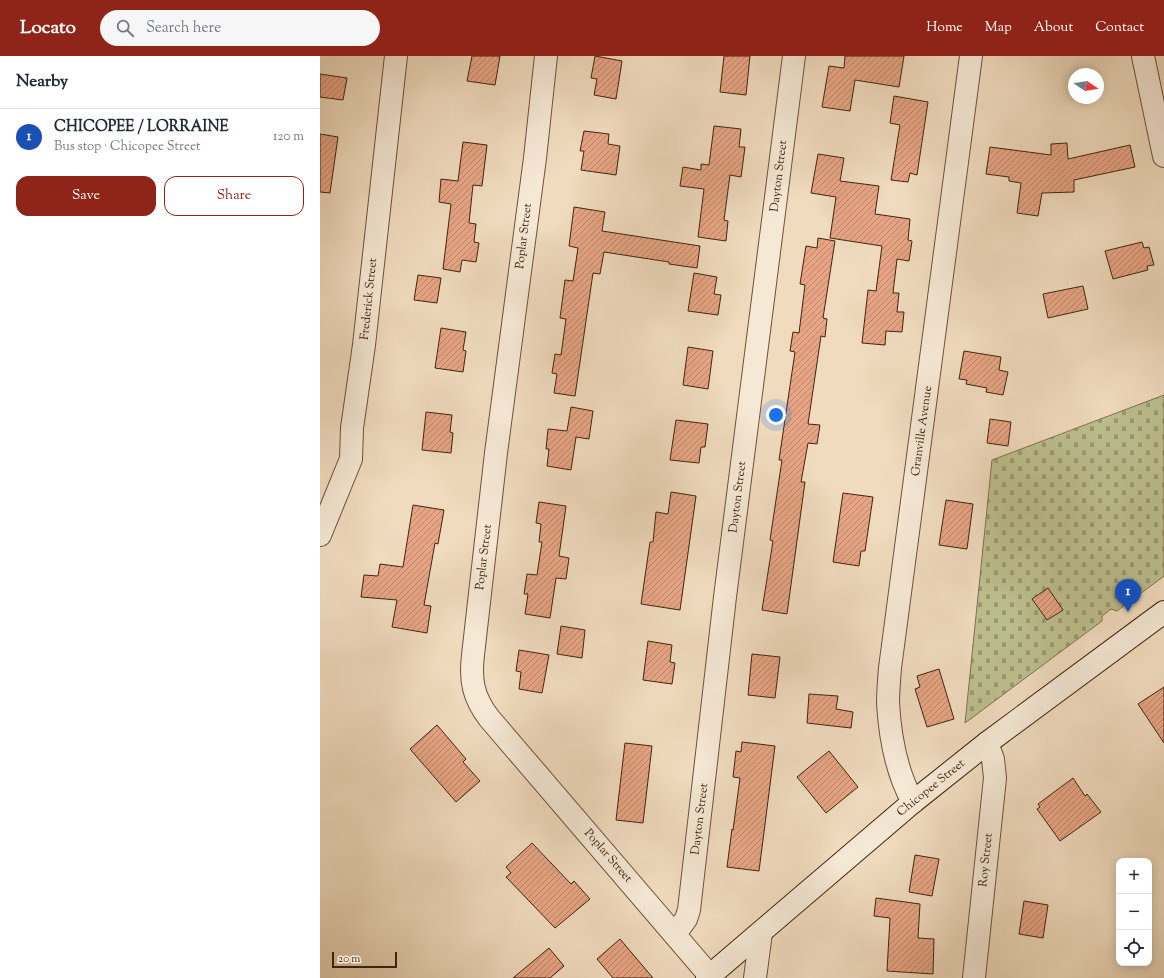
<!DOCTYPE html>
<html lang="en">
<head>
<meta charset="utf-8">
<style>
	body { margin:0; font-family:"Sorts Mill Goudy",serif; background:#f6f6f7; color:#1f2937 }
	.controls { position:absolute; right:12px; bottom:12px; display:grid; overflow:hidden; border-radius:8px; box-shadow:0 2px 10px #0003 }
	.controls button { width:36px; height:36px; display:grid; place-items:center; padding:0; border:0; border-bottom:1px solid #e0e1e3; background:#fff; color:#1f2937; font:20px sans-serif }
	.compass { position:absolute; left:748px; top:12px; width:36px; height:36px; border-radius:50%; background:#fff; box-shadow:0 2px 10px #0003; rotate:102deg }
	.scale { position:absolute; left:12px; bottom:10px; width:65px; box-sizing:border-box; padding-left:4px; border:2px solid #42230d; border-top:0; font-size:11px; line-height:14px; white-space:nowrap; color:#42230d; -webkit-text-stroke:3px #f5e8d5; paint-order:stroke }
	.you { position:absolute; left:456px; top:359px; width:14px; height:14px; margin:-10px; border:3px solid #fff; border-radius:50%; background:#1a73e8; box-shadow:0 0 0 6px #1a73e833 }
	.badge { display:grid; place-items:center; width:26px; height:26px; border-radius:50%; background:#8f2418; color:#fff; font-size:13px; font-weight:700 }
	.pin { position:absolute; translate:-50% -33px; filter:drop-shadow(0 1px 2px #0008) }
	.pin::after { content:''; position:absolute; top:21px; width:14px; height:12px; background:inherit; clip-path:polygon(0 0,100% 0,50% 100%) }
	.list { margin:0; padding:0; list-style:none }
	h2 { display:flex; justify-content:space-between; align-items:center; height:52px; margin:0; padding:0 16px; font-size:17px }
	h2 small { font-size:13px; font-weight:400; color:#747a83 }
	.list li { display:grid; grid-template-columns:26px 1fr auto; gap:12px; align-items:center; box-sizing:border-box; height:56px; padding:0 16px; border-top:1px solid #e0e1e3 }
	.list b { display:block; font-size:15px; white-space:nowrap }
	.list p { margin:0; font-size:13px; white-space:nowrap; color:#747a83 }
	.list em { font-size:13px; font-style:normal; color:#747a83 }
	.actions { display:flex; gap:8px; padding:12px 16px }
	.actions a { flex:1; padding:9px 0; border:1px solid #8f2418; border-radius:12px; text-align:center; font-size:14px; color:#8f2418 }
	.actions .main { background:#8f2418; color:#fff }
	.icon { flex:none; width:22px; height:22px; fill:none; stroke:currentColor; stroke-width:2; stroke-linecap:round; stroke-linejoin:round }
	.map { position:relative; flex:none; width:844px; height:922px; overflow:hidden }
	header { display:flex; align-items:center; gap:24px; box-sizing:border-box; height:56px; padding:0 20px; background:#8f2418; color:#fff }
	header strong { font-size:19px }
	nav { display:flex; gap:22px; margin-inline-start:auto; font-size:14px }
	.search { width:280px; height:36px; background:#f6f6f7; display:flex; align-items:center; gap:10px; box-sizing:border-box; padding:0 14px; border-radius:22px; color:#747a83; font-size:15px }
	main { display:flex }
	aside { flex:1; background:#fff }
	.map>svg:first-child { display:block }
	.cemetery { fill:url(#cemetery-stones); stroke:#80714e }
	.building { fill:url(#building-hatch); stroke:#42230d }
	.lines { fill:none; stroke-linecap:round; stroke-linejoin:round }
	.minor-casing { stroke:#6e5139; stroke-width:24 }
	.secondary-casing { stroke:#42230d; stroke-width:24 }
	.minor { stroke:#f5e8d5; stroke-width:22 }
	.secondary { stroke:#f5e8d5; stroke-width:22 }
	.labels { text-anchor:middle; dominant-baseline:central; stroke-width:3; stroke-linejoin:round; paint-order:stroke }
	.street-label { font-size:12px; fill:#42230d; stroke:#f5e8d5 }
</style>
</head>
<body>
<header>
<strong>Locato</strong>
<div class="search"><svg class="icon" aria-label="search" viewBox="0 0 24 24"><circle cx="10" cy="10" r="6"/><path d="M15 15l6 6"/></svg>Search here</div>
<nav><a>Home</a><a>Map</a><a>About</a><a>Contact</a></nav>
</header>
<main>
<aside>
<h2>Nearby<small></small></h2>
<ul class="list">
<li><span class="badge" style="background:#1a4fb4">1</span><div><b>CHICOPEE / LORRAINE</b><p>Bus stop · Chicopee Street</p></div><em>120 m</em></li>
</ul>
<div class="actions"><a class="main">Save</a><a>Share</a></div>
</aside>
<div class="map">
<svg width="844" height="922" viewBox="0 0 844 922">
	<defs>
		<pattern id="cemetery-stones" width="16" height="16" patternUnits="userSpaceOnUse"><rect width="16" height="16" fill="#bdbf8f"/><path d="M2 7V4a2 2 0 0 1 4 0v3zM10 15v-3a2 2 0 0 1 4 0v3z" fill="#9b9b73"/></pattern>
		<pattern id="building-hatch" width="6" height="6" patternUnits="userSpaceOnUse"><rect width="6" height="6" fill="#e7a585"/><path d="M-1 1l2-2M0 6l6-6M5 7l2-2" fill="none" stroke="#bd866b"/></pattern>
	</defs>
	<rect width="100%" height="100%" fill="#f0dbbe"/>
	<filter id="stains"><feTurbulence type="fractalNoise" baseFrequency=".005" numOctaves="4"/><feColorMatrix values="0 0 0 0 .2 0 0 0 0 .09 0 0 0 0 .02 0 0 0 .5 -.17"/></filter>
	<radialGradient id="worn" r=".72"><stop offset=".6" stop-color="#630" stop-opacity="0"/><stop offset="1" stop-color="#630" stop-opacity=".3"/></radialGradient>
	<path class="cemetery" d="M 844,339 L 844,520 L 797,555 L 791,553 L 782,560 L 782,565 L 645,667 L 672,404 Z"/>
	<g class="building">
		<path d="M 152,0 L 180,0 L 175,29 L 147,25 Z"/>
		<path d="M 275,0 L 302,5 L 296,43 L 274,39 L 277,23 L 271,22 Z"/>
		<path d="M 404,0 L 430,0 L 426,39 L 400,36 Z"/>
		<path d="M 525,0 L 584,0 L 579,31 L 535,24 L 530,55 L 502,51 L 509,10 L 524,12 Z"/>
		<path d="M 0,18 L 27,22 L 23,44 L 0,41 Z"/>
		<path d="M 574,40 L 608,46 L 597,119 L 590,117 L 588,126 L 571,124 L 580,69 L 570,67 Z"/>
		<path d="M 394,70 L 421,73 L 419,91 L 425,91 L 421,121 L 410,119 L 404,164 L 408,165 L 406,185 L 378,181 L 384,133 L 360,130 L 363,111 L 381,114 L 381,108 L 389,109 Z"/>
		<path d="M 264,75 L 289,78 L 288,88 L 300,90 L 296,119 L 261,114 L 264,95 L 260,95 Z"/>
		<path d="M 0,78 L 18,81 L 10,137 L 0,136 Z"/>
		<path d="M 143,86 L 167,89 L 162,130 L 153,129 L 149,167 L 156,168 L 154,186 L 159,187 L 156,206 L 142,204 L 140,216 L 123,213 L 131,148 L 119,146 L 121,123 L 138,125 Z"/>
		<path d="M 747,87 L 748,103 L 810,89 L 815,111 L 754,124 L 754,136 L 722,137 L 718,160 L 697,157 L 701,127 L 689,125 L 689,121 L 666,118 L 670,91 L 731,99 L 731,88 Z"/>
		<path d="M 498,98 L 524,102 L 520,125 L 559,130 L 555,158 L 590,163 L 588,184 L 592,185 L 589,205 L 577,203 L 573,237 L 579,237 L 577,256 L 584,256 L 582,276 L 566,275 L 565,289 L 542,287 L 548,234 L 556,235 L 562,190 L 510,182 L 516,141 L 491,137 Z"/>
		<path d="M 254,151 L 285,156 L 282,175 L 380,190 L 377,212 L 349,208 L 349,206 L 284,196 L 280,218 L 273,217 L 255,340 L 234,337 L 237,318 L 232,317 L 235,298 L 241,299 L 246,263 L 240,262 L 245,224 L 253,225 L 258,192 L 249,190 Z"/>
		<path d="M 498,182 L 515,185 L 503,262 L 507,263 L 505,281 L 501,280 L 488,368 L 500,369 L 497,388 L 488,387 L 481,426 L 485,426 L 467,558 L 442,554 L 453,485 L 450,484 L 462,404 L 459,404 L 475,296 L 470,295 L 473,276 L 479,277 L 485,229 L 480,228 L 486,190 L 497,192 Z"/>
		<path d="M 822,186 L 824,192 L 829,191 L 834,209 L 827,210 L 828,214 L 793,223 L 785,195 Z"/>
		<path d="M 374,217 L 397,221 L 394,238 L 401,239 L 398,259 L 368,255 Z"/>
		<path d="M 98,219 L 121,222 L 117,247 L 94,244 Z"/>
		<path d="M 763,230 L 768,253 L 728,262 L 723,238 Z"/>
		<path d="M 121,272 L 146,276 L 143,294 L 146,295 L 143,316 L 115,312 Z"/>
		<path d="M 368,291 L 393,295 L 388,333 L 363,329 Z"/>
		<path d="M 644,295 L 681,301 L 679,314 L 688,316 L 683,339 L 666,336 L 667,332 L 646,328 L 647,324 L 639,323 Z"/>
		<path d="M 251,351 L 273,355 L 269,383 L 256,381 L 251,414 L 227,410 L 229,393 L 226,393 L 228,373 L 247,375 Z"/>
		<path d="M 106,356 L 132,359 L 130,376 L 133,377 L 131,397 L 102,394 Z"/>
		<path d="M 670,363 L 691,366 L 688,390 L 667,387 Z"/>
		<path d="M 356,364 L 388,368 L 385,391 L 381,391 L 379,407 L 350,404 Z"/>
		<path d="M 351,436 L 376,440 L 360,554 L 321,548 L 330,486 L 333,486 L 336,456 L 348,458 Z"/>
		<path d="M 523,437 L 553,441 L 545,495 L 541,495 L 539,510 L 513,506 Z"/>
		<path d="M 626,444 L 653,448 L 647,493 L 619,489 Z"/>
		<path d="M 219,446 L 246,450 L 239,500 L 249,502 L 246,523 L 236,522 L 230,562 L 205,558 L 208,538 L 204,538 L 207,518 L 217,519 L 222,486 L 219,486 L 221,468 L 216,467 Z"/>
		<path d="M 93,449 L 124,454 L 118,488 L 115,487 L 104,549 L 111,550 L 107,577 L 72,571 L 77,544 L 41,541 L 44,519 L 58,520 L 60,508 L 83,511 Z"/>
		<path d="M 728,532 L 743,554 L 727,564 L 712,543 Z"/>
		<path d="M 241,570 L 265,574 L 262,602 L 237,598 Z"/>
		<path d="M 328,585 L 352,589 L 350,606 L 355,607 L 352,628 L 323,624 Z"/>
		<path d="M 199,594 L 229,599 L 222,637 L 199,633 L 201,616 L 196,615 Z"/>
		<path d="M 432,598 L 460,601 L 455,642 L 428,639 Z"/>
		<path d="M 619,613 L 634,663 L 607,671 L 595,633 L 600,631 L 597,620 Z"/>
		<path d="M 844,631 L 844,687 L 818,648 Z"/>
		<path d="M 489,638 L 518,640 L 516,653 L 533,656 L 531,672 L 487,667 Z"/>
		<path d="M 117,669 L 146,703 L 143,706 L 160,725 L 136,746 L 90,693 Z"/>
		<path d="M 422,686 L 455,690 L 439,815 L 407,811 L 412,773 L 413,774 L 420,722 L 413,721 L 416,695 L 421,696 Z"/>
		<path d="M 305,687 L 332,690 L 323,767 L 296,764 Z"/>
		<path d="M 509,695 L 538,731 L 506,757 L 477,721 Z"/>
		<path d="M 753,722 L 765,740 L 767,738 L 781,756 L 740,785 L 717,753 L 720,751 L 718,748 Z"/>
		<path d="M 212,787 L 251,828 L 254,825 L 270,843 L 235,872 L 186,821 L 191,817 L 186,811 Z"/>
		<path d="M 595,799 L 619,803 L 612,840 L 589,836 Z"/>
		<path d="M 556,842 L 600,848 L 598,882 L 614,883 L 613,918 L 567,915 L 570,862 L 554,860 Z"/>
		<path d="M 704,845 L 728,849 L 723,882 L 699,878 Z"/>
		<path d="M 300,883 L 333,922 L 293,922 L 277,903 Z"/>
		<path d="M 229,892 L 244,910 L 230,922 L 193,922 Z"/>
	</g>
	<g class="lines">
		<defs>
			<g id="minor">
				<path d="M 226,0 L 215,102 L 176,397 L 153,599 C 150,624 153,641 169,662 L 390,920"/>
				<path d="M 823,0 L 844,100"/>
				<path d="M 0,479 L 31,403 L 32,372 L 44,289 L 76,0"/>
				<path d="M 593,746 C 576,716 570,681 568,647 C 568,636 569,624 570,612 L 651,0"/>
				<path d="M 355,878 L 366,863 L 369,854 L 405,541 L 474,0"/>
				<path d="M 435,922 L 441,877"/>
				<path d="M 654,922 L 675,722 L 673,703 L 667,687"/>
			</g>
			<path id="secondary" d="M 387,922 L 593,746 L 667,687 L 844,556"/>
		</defs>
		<use href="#minor" class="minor-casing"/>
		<use href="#secondary" class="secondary-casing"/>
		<use href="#minor" class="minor"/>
		<use href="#secondary" class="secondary"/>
	</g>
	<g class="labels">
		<g class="street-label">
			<text transform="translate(459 120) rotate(-83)">Dayton Street</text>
			<text transform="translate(204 180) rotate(-83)">Poplar Street</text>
			<text transform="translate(49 243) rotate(-84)">Frederick Street</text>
			<text transform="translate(602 375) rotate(-82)">Granville Avenue</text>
			<text transform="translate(418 441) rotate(-83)">Dayton Street</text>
			<text transform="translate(164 501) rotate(-83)">Poplar Street</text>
			<text transform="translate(611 732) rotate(-39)">Chicopee Street</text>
			<text transform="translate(380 763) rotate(-83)">Dayton Street</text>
			<text transform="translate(288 800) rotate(49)">Poplar Street</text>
			<text transform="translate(666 804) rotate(-84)">Roy Street</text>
		</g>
	</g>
	<rect width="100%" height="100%" filter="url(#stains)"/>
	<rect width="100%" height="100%" fill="url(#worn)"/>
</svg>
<div class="controls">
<button>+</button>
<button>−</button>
<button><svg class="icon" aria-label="locate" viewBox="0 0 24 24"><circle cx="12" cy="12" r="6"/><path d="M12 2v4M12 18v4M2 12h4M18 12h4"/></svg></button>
</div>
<svg class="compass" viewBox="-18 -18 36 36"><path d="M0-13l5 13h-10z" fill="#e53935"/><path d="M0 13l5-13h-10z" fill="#747a83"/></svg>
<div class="scale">20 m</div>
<div class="you"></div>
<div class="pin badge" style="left:808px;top:556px;background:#1a4fb4">1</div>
</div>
</main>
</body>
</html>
